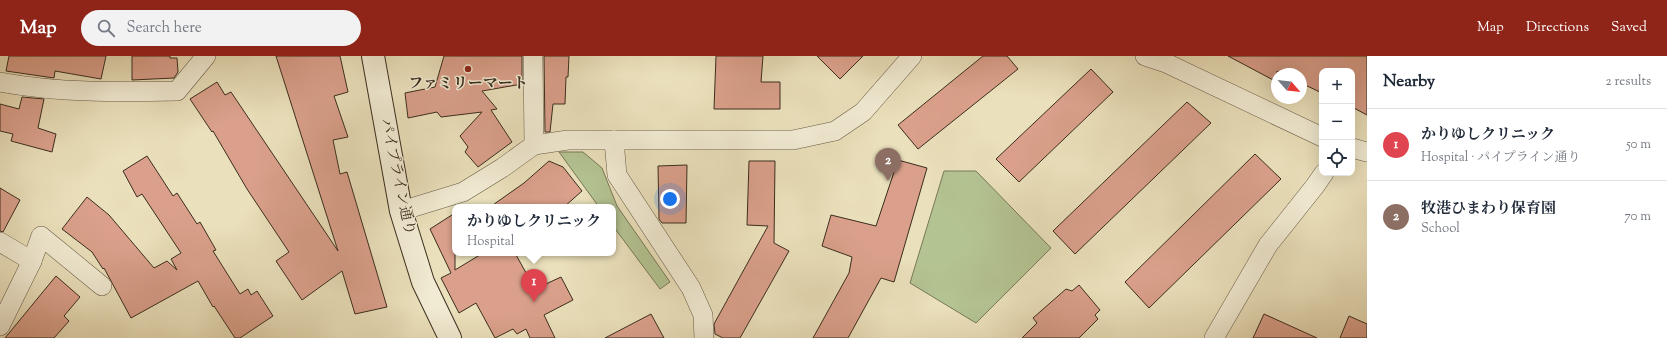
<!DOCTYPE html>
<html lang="en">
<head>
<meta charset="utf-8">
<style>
	body { margin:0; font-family:"Sorts Mill Goudy","Noto Serif JP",serif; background:#f2f2f3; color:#1f2937 }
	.controls { position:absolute; right:12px; top:12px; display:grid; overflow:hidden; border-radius:8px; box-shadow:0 4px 16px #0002 }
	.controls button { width:36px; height:36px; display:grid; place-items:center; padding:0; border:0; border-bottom:1px solid #e0e1e3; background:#fff; color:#1f2937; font:20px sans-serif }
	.compass { position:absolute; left:1271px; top:12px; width:36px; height:36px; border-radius:50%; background:#fff; box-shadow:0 4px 16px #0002; rotate:117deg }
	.you { position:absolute; left:670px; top:143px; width:14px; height:14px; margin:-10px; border:3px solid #fff; border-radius:50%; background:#1a73e8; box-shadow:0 0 0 6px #1a73e833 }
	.badge { display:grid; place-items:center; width:26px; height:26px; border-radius:50%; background:#8f2418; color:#fff; font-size:13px; font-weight:700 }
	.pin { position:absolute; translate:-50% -33px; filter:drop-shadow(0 1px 2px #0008) }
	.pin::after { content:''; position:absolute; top:21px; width:14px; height:12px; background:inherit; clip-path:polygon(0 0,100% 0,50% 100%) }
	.popup { position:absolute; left:452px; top:148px; width:164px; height:52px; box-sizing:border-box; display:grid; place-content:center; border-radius:8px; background:#fff; filter:drop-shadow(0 1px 3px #0005); font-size:13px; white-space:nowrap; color:#747a83 }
	.popup b { font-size:15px; color:#1f2937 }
	.popup::after { content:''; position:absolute; left:50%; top:100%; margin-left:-8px; border:8px solid transparent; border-top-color:#fff }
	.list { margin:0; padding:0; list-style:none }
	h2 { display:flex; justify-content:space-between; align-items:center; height:52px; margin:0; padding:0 16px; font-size:17px }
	h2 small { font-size:13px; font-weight:400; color:#747a83 }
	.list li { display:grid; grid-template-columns:26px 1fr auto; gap:12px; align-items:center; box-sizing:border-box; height:72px; padding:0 16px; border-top:1px solid #e0e1e3 }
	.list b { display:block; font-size:15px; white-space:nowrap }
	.list p { margin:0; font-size:13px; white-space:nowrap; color:#747a83 }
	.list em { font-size:13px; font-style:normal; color:#747a83 }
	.icon { flex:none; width:22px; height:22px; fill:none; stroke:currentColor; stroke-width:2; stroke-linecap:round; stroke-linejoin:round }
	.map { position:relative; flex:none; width:1367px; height:282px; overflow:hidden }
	header { display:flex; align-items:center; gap:24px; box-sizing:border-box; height:56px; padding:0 20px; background:#8f2418; color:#fff }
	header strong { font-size:19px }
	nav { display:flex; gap:22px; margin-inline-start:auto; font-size:14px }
	.search { width:280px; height:36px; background:#f2f2f3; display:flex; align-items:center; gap:10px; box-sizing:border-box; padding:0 14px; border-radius:22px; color:#747a83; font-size:15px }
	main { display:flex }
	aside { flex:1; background:#fff }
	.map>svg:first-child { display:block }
	.green { fill:#b4c392; stroke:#787858 }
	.building { fill:#daa08b; stroke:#3b2d1e }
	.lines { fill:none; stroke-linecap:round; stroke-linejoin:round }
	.street-casing { stroke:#675a45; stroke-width:20 }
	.secondary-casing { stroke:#3b2d1e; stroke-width:24 }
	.street { stroke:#f1ebd3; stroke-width:19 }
	.secondary { stroke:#f1ebd3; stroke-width:22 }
	.poi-dot { fill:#8f2418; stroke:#f1ebd3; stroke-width:1.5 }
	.labels { text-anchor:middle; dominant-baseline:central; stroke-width:3; stroke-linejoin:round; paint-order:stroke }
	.poi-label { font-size:15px; font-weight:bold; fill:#3b2d1e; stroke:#f1ebd3 }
	.street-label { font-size:15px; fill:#3b2d1e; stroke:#f1ebd3 }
</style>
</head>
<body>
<header>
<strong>Map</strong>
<div class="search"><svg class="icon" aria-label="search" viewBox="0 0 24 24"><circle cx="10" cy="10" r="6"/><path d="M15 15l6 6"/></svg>Search here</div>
<nav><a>Map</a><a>Directions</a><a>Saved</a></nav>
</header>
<main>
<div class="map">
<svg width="1367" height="282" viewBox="0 0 1367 282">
	<rect width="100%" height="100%" fill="#eae0bb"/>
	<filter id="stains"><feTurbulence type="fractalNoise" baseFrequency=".005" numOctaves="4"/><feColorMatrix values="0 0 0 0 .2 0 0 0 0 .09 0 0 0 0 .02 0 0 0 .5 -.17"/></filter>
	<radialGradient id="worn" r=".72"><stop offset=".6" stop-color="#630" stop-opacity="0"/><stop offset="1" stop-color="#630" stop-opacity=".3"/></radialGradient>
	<g class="green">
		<path d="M 559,96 L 583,96 L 602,112 L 617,150 L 670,226 L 660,233 L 613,170 L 613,151 L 599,151 Z"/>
		<path d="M 944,115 L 976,115 L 1051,192 L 976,267 L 910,227 Z"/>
	</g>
	<g class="building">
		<path d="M 9,0 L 106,0 L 101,23 L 55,15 L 54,22 L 6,15 Z"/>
		<path d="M 132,0 L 170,0 L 170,2 L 177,2 L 178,16 L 174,22 L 132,24 Z"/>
		<path d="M 276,0 L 340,0 L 348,36 L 334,40 L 348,81 L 333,84 L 340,118 L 347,116 L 387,251 L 355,258 L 342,215 L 302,244 L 276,205 L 289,196 L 247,133 L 213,75 L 212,76 L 190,43 L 217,26 L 225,39 L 231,36 L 338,195 Z"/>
		<path d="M 444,0 L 522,0 L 522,28 L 482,35 L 497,53 L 491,54 L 512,86 L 478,111 L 465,96 L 468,91 L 460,80 L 482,56 L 441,61 L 437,56 L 408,62 L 405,37 L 435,31 Z"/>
		<path d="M 544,0 L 569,0 L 568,21 L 566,21 L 565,48 L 553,48 L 550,76 L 545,76 Z"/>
		<path d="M 716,0 L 763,0 L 761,26 L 780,26 L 780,53 L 714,53 Z"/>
		<path d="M 817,0 L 863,0 L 840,23 Z"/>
		<path d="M 983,0 L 1007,0 L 1018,13 L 918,93 L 898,69 Z"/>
		<path d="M 1228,0 L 1367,0 L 1367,59 L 1352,51 L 1352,15 L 1322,15 L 1322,37 L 1301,27 L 1301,18 L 1282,18 L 1277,15 L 1277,26 Z"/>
		<path d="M 1091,13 L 1113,36 L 1019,126 L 996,103 Z"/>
		<path d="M 22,41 L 44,43 L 38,72 L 56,78 L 52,96 L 11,85 L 13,78 L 0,75 L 0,48 L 19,53 Z"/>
		<path d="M 1187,46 L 1211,67 L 1075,198 L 1053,175 Z"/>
		<path d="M 1255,98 L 1281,123 L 1149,252 L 1125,226 Z"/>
		<path d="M 147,100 L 173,140 L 177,137 L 197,168 L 200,166 L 216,194 L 213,195 L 240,238 L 248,233 L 251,239 L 257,235 L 273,260 L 240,282 L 235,282 L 214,250 L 213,251 L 198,225 L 131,262 L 104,212 L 103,213 L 92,196 L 62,173 L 87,141 L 109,159 L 154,212 L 167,205 L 177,214 L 171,203 L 181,197 L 142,138 L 137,141 L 123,115 Z"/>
		<path d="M 898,104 L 927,112 L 894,226 L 881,222 L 848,282 L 813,282 L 849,217 L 852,201 L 822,190 L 831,159 L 876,170 Z"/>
		<path d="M 549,105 L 563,111 L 582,135 L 564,151 L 490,151 L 524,127 Z"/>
		<path d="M 749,105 L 775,105 L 774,187 L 789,195 L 740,282 L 723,282 L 715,278 L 714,268 L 768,170 L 747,169 Z"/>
		<path d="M 687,109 L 686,167 L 662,167 L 659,163 L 658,110 Z"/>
		<path d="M 0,132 L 20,144 L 3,176 L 0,175 Z"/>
		<path d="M 455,157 L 455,214 L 483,197 L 515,197 L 535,233 L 561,221 L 573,244 L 544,259 L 555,282 L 530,282 L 526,273 L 517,278 L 513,273 L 495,282 L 476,247 L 459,257 L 441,222 L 451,217 L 430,173 Z"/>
		<path d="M 56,220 L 80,241 L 64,260 L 69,265 L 54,282 L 5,282 Z"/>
		<path d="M 1079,229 L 1100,254 L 1095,259 L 1098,263 L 1079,282 L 1022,282 L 1037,267 L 1033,262 L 1066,233 L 1072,235 Z"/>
		<path d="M 651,258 L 664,282 L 605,282 Z"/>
		<path d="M 1264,258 L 1317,282 L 1253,282 Z"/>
		<path d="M 1349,260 L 1367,268 L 1367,282 L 1340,282 Z"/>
	</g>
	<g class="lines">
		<defs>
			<g id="street">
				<path d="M 533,0 L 534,89"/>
				<path d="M 1145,0 L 1166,7 L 1322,81"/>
				<path d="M 0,26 C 59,37 118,36 177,35 L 206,0"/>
				<path d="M 614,84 L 617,119 L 691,232 L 703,259 L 704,282"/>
				<path d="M 1352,92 L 1367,96"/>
				<path d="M 401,155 L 463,136 L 502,112 L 534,89 L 568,84 L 793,84 L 835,75 L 863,56 L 912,0"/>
				<path d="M 0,186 L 32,205"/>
				<path d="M 0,270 L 32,205 L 41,180 L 102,230"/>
				<path d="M 1214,282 L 1268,189 L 1315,130 L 1324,117"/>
			</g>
			<path id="secondary" d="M 373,0 L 401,155 L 423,226 L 450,282"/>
		</defs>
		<use href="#street" class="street-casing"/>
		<use href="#secondary" class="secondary-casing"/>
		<use href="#street" class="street"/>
		<use href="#secondary" class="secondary"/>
	</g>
	<circle class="poi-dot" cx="468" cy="13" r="4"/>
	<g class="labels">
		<g class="poi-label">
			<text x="468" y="28">ファミリーマート</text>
		</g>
		<g class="street-label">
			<text transform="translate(397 121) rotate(78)">パイプライン通り</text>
		</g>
	</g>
	<rect width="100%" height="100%" filter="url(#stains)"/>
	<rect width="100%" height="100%" fill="url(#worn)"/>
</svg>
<div class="controls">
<button>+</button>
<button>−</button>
<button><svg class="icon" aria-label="locate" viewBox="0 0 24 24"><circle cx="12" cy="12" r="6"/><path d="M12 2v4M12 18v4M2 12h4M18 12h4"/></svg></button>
</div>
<svg class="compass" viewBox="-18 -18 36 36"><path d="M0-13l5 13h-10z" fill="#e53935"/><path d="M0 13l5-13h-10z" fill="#747a83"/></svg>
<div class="you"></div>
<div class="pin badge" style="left:534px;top:246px;background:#e0444e">1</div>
<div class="popup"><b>かりゆしクリニック</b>Hospital</div>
<div class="pin badge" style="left:888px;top:125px;background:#8d6e63">2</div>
</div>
<aside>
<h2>Nearby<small>2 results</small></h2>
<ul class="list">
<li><span class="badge" style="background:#e0444e">1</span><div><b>かりゆしクリニック</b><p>Hospital · パイプライン通り</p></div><em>50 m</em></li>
<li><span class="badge" style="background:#8d6e63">2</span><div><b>牧港ひまわり保育園</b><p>School</p></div><em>70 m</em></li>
</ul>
</aside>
</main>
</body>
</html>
